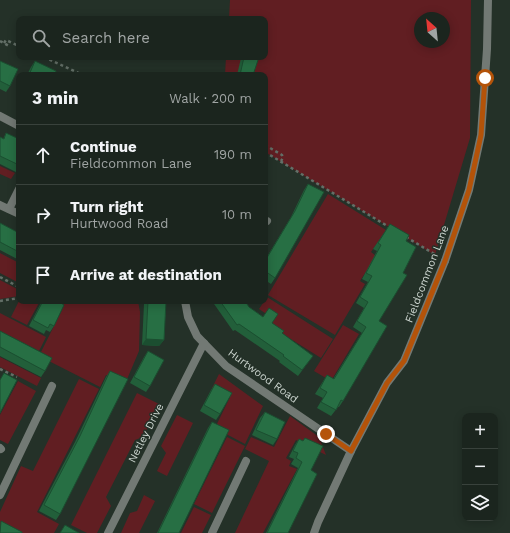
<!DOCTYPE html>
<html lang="en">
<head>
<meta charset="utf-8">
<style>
	body { margin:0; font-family:"Work Sans",sans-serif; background:#28312b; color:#f1f3f6 }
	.controls { position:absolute; right:12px; bottom:12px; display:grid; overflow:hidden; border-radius:8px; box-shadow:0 2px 10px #0003 }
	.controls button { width:36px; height:36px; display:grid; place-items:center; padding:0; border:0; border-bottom:1px solid #39423c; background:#1b251e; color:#f1f3f6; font:20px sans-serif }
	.compass { position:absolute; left:414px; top:12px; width:36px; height:36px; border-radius:50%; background:#1b251e; box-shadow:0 2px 10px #0003; rotate:333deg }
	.stop { position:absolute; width:12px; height:12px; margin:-9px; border:3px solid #b45309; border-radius:50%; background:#fff }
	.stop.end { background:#b45309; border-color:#fff; box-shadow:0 1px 4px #0008 }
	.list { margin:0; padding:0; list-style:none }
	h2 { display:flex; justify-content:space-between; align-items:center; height:52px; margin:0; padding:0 16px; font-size:17px }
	h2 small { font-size:13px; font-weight:400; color:#a0a5a4 }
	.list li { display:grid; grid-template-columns:26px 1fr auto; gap:12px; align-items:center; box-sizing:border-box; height:60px; padding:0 16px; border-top:1px solid #39423c }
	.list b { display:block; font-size:15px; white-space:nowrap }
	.list p { margin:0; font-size:13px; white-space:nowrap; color:#a0a5a4 }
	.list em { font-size:13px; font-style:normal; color:#a0a5a4 }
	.icon { flex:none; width:22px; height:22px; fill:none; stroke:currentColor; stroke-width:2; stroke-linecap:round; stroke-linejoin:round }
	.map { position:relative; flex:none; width:510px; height:533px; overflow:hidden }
	.search { position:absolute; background:#1b251e; box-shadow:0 2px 10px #0003; left:16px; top:16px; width:252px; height:44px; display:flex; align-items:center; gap:10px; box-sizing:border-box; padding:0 14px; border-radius:8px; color:#a0a5a4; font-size:15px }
	.panel { position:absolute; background:#1b251e; box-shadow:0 2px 10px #0003; left:16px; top:72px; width:252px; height:232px; border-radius:8px }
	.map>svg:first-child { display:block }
	.green { fill:#611e22; fill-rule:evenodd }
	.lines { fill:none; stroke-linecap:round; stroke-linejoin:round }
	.path { stroke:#636f67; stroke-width:2.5; stroke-dasharray:3 3; stroke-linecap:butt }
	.service { stroke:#727974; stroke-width:8 }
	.minor { stroke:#727974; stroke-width:8 }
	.wall { fill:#225f3a }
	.shaded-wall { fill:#1b4e30 }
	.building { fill:#276f44; stroke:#1b4e30 }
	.route { stroke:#b45309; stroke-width:5 }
	.labels { text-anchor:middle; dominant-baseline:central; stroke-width:3; stroke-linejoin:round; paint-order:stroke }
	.street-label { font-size:11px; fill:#cdd6d0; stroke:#243128 }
</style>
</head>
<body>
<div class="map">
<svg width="510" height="533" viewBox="0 0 510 533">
	<rect width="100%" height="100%" fill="#243128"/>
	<g class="green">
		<path d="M 230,0 L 471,0 L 470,138 L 435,255 L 265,152 L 265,75 L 225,75 L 226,57 L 265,57 L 265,19 L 229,19 ZM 420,18 L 444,18 L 444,42 L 420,42 Z"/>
		<path d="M 0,166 L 15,173 L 11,179 L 0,174 Z"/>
		<path d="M 328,194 L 386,230 L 371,252 L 376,256 L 360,281 L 365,284 L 335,335 L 268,295 Z"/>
		<path d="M 0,253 L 19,263 L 19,283 L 0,273 Z"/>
		<path d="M 0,280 L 19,290 L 19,296 L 0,299 Z"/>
		<path d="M 267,297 L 333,339 L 321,358 L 270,326 L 274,319 L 259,309 Z"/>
		<path d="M 19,301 L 40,301 L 27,325 L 11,317 Z"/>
		<path d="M 62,301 L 138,301 L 140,312 L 139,351 L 125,384 L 106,375 L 100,387 L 39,356 L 62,310 L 58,308 Z"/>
		<path d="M 0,313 L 46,337 L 39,351 L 0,331 Z"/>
		<path d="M 343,325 L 359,334 L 331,381 L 314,371 Z"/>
		<path d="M 0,357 L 41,378 L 37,386 L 0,367 Z"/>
		<path d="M 219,374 L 263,406 L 245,444 L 215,428 L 230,397 L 212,388 Z"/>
		<path d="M 79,379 L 99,389 L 37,512 L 59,524 L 54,533 L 13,533 L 0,527 L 0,512 L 21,466 L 33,471 Z"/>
		<path d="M 18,381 L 36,391 L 8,444 L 0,440 L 0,415 Z"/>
		<path d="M 137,393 L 159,404 L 143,437 L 135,440 L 106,497 L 111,506 L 97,533 L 87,533 L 71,525 Z"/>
		<path d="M 177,415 L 193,423 L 167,476 L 157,471 L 166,453 L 161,446 Z"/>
		<path d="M 290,416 L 319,437 L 326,455 L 296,440 L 286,458 L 291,461 L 289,466 L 297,469 L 263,533 L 235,533 L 269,461 L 245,449 L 251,437 L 274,447 Z"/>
		<path d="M 227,437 L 245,446 L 212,513 L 194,504 Z"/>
		<path d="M 144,495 L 155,501 L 139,533 L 121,533 L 130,513 L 137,511 Z"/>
		<path d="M 194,507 L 211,515 L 202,533 L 181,533 Z"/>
	</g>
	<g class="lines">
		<g class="path">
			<path d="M 0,41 L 9,46"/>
			<path d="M 4,43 L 6,40 L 19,46"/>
			<path d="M 44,57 L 83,75"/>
			<path d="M 265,145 L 282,155 L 283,158 L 281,161"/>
			<path d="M 265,152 L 389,227"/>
			<path d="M 406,237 L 436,255"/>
			<path d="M 0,277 L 19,287"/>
			<path d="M 0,301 L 19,298"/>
			<path d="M 0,369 L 17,377"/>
		</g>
		<g class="service">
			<path d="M 445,261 L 469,190 L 481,135 L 487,49 L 488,0"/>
			<path d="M 0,495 L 52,386"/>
			<path d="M 212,533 L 246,461"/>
		</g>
		<g class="minor">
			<path d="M 0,116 L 19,126"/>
			<path d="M 0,205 L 19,214"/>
			<path d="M 9,209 L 19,189"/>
			<path d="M 265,220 L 267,221"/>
			<path d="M 185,301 L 188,317 L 197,336 L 226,366 L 351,451"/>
			<path d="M 0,448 L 1,449"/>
			<path d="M 108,533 L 204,343"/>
			<path d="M 314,533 L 318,522 L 351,451 L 387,383 L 404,361 L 445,261"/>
		</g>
	</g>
	<g class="wall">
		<path d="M 242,57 L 259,57 L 253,75 L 237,75 L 241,58 Z"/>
		<path d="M 0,61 L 10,86 L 6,92 L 0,89 Z"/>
		<path d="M 35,61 L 55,75 L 27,75 L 31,67 Z"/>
		<path d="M 6,133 L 19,139 L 19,167 L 16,172 L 0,164 L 0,137 L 3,139 Z"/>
		<path d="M 308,184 L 275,278 L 271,284 L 265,280 L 265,260 L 291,217 L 304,190 Z"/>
		<path d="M 0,223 L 19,233 L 19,260 L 0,250 Z"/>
		<path d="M 390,224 L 406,241 L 379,321 L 343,401 L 339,407 L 338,407 L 331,416 L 317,408 L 323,398 L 315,394 L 327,375 L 333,379 L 362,333 L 353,327 L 364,308 L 356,303 L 368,282 L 362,279 L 377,251 L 373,249 Z"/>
		<path d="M 42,301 L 62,301 L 54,326 L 50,332 L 46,330 L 44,334 L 29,326 Z"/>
		<path d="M 143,301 L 166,301 L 164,340 L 159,346 L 142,345 L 144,304 Z"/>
		<path d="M 212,301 L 245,301 L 249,307 L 272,323 L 282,333 L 313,356 L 298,376 L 279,362 L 280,361 L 235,330 L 233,331 Z"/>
		<path d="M 0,331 L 45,371 L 41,377 L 0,356 Z"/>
		<path d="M 148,351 L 150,386 L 146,392 L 130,383 L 144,357 Z"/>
		<path d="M 110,371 L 60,514 L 56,520 L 39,511 L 75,442 L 106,377 Z"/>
		<path d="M 215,384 L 220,414 L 216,420 L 200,411 L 211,390 Z"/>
		<path d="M 265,412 L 277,439 L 273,445 L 252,435 L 260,418 Z"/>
		<path d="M 212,422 L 179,533 L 157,533 L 208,428 Z"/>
		<path d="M 305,438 L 311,470 L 288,533 L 266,533 L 298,468 L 291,464 L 294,459 L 289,457 L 295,445 L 299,439 L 303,441 Z"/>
	</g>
	<path class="shaded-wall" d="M 146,339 L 164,340 L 159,346 L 142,345 Z"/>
	<g class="building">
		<path d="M 244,57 L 259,57 L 253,75 L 240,75 Z"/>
		<path d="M 0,61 L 18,69 L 10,86 L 0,81 Z"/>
		<path d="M 35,61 L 56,71 L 55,75 L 29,75 Z"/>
		<path d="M 6,133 L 19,139 L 19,165 L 0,156 L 0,137 L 4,139 Z"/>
		<path d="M 308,184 L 324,192 L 275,278 L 265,271 L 265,261 L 295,211 Z"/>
		<path d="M 0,223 L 19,233 L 19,252 L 0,242 Z"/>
		<path d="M 390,224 L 409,235 L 406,241 L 416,247 L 403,273 L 407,275 L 379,321 L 387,326 L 343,401 L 341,400 L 336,410 L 321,402 L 327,392 L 320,388 L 327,375 L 334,379 L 366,327 L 357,321 L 368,302 L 360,297 L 372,276 L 366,273 L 381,245 L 378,243 Z"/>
		<path d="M 43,301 L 62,301 L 61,303 L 64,305 L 54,326 L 50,324 L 48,328 L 33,320 Z"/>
		<path d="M 148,301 L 166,301 L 164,340 L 146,339 Z"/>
		<path d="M 220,301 L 245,301 L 249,307 L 263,317 L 269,308 L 278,314 L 272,323 L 284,331 L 282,333 L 313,356 L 302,370 L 283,356 L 284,355 L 239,324 L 237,325 Z"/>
		<path d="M 0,331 L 52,358 L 45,371 L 0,347 Z"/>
		<path d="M 148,351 L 164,360 L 150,386 L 134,377 Z"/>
		<path d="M 110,371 L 128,379 L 60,514 L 44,505 L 80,436 Z"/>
		<path d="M 4,373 L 17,380 L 0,413 L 0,380 Z"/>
		<path d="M 215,384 L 232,393 L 220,414 L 204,405 Z"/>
		<path d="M 265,412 L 285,422 L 277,439 L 256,430 Z"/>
		<path d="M 212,422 L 229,430 L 179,533 L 158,533 Z"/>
		<path d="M 305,438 L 323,446 L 311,470 L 317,474 L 288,533 L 267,533 L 302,462 L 296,458 L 298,453 L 293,451 L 299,439 L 303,441 Z"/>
		<path d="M 1,521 L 22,532 L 22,533 L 0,533 Z"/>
		<path d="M 65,525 L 79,533 L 60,533 Z"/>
	</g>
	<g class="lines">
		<path class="route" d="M 326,434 L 351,451 L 387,383 L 404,361 L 445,261 L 469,190 L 478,149 L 481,135 L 485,78"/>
	</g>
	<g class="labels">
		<g class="street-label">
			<text transform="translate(427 274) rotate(-69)">Fieldcommon Lane</text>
			<text transform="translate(263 376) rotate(36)">Hurtwood Road</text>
			<text transform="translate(146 433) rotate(-63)">Netley Drive</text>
		</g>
	</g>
</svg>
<div class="controls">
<button>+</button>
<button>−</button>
<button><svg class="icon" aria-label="layers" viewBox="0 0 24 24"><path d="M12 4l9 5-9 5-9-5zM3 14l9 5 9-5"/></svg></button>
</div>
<svg class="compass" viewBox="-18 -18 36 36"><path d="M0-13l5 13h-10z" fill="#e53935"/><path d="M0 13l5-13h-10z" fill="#a0a5a4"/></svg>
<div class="stop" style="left:485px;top:78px"></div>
<div class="stop end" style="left:326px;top:434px"></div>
<div class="search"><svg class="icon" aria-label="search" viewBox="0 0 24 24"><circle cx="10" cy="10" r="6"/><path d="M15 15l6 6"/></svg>Search here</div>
<section class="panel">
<h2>3 min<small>Walk · 200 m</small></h2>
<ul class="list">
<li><svg class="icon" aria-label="ahead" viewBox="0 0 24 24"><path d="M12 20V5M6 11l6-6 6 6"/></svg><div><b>Continue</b><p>Fieldcommon Lane</p></div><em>190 m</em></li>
<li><svg class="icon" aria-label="right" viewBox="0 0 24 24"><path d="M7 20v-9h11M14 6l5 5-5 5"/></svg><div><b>Turn right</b><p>Hurtwood Road</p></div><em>10 m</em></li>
<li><svg class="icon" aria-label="arrive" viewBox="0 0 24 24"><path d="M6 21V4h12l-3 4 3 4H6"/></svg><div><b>Arrive at destination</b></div></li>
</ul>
</section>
</div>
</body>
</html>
